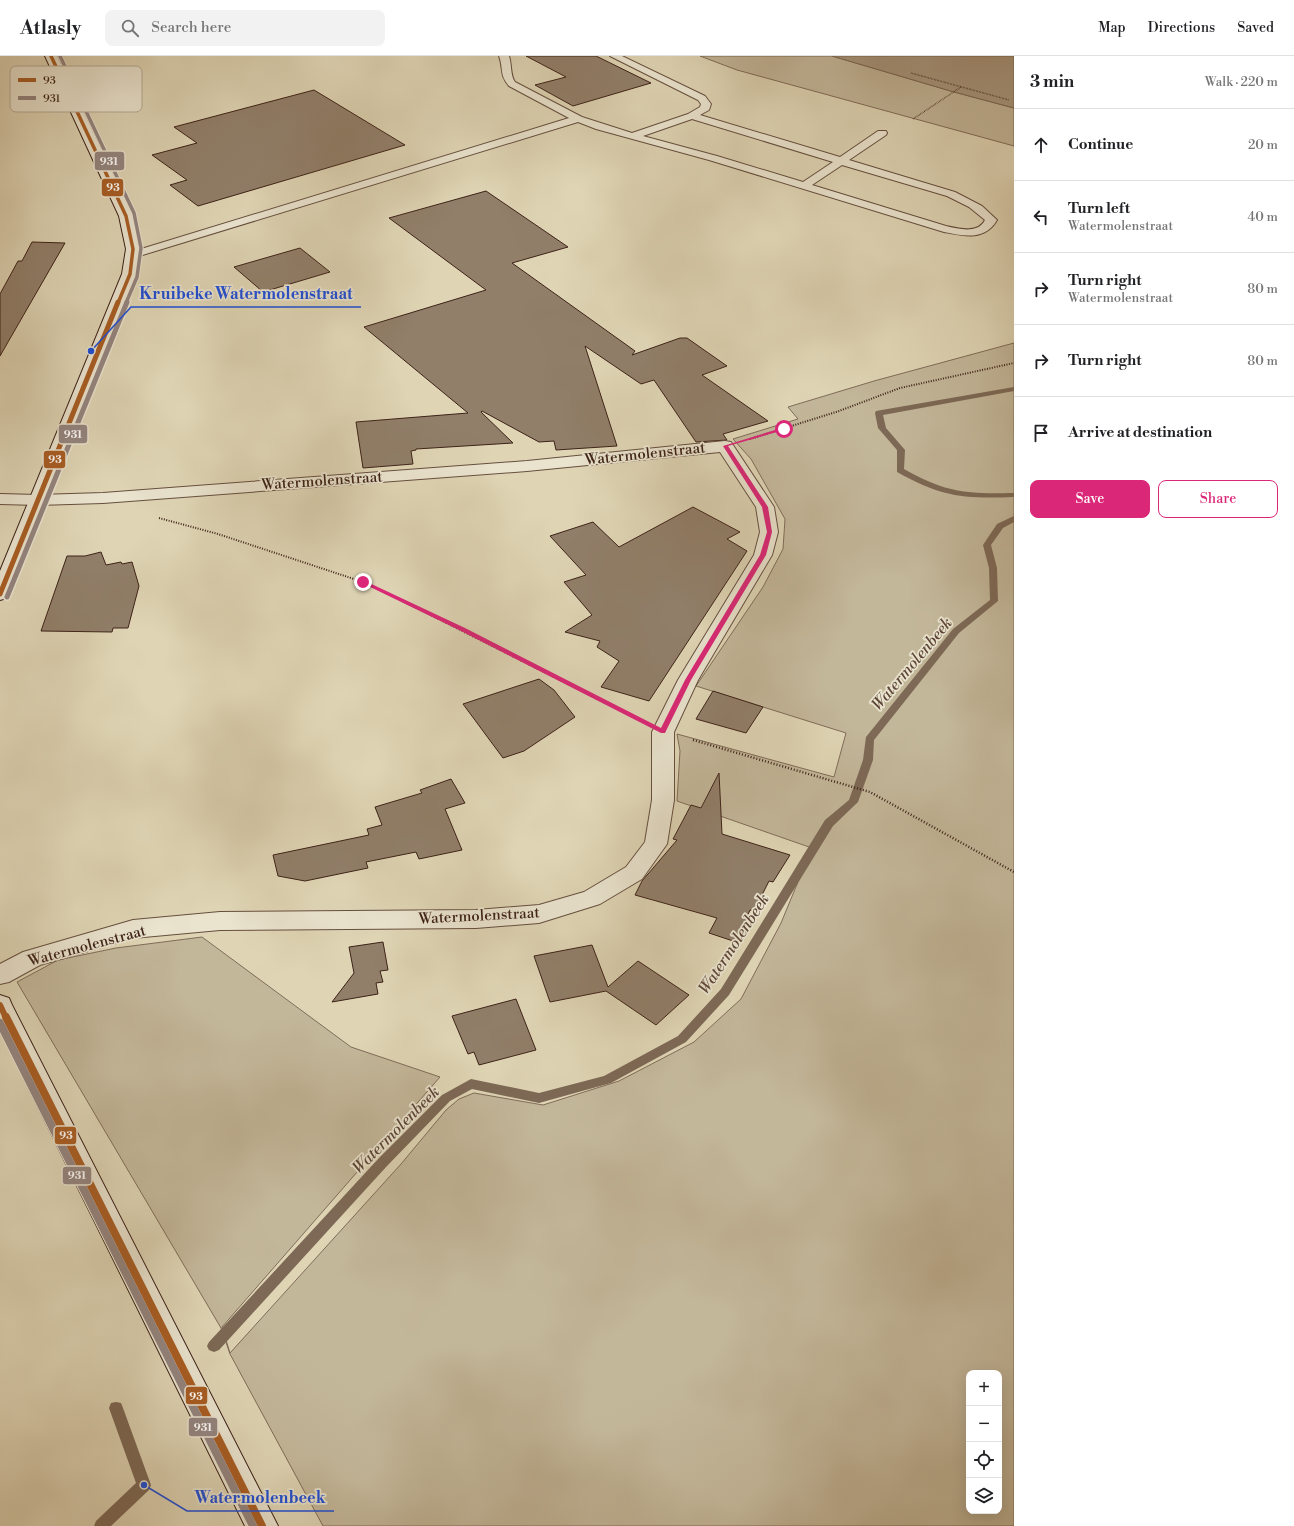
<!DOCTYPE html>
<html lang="en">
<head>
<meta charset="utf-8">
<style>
	body { margin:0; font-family:"Libre Bodoni",serif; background:#f2f2f2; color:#202124 }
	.controls { position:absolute; right:12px; bottom:12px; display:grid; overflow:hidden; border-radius:8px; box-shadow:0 4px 16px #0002 }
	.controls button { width:36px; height:36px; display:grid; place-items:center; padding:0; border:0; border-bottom:1px solid #e0e0e0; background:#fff; color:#202124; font:20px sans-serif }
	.stop { position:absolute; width:12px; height:12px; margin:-9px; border:3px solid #db2777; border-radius:50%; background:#fff }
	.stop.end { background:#db2777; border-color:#fff; box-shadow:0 1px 4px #0008 }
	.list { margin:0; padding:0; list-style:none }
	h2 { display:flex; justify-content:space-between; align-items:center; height:52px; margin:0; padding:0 16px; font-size:17px }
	h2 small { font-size:13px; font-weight:400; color:#757577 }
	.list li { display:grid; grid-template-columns:26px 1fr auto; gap:12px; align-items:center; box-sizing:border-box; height:72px; padding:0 16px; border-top:1px solid #e0e0e0 }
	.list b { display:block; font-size:15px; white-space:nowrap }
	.list p { margin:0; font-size:13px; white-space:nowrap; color:#757577 }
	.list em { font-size:13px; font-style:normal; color:#757577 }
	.actions { display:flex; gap:8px; padding:12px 16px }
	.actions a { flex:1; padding:9px 0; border:1px solid #db2777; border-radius:8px; text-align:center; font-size:14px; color:#db2777 }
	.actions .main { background:#db2777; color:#fff }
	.icon { flex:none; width:22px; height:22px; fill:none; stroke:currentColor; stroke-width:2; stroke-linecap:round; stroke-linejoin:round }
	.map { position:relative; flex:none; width:1014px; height:1470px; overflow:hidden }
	header { display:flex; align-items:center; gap:24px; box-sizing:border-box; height:56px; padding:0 20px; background:#fff; border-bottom:1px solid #e0e0e0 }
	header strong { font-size:19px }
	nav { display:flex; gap:22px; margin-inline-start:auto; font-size:14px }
	.search { width:280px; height:36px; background:#f2f2f2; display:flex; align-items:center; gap:10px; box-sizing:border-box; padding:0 14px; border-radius:8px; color:#757577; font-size:15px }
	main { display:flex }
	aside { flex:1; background:#fff }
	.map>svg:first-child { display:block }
	.green { fill:#c3b79a; stroke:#806c59; fill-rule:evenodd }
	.water { fill:#a89880; stroke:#7d6956 }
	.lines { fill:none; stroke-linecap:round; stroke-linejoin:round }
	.stream { fill:#7d6956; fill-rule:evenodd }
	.building { fill:#917f6a; stroke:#3d2218 }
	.lane-casing { stroke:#664f3f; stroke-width:2 }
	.street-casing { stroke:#664f3f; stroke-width:2 }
	.secondary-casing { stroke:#3d2218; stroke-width:2 }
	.path-far2 { stroke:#3d2218; stroke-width:1.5; stroke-dasharray:0.5 1; stroke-linecap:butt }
	.path-far1 { stroke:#3d2218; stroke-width:2; stroke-dasharray:1 1.5; stroke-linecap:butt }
	.path { stroke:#3d2218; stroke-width:2.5; stroke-dasharray:1 2; stroke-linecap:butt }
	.lane { fill:#eae4cf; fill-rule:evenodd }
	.street { fill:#eae4cf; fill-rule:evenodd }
	.secondary { fill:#eae4cf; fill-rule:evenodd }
	.bus-1-far3-casing { stroke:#eae4cf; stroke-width:5.5 }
	.bus-1-far2-casing { stroke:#eae4cf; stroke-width:8 }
	.bus-1-far1-casing { stroke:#eae4cf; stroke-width:9 }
	.bus-1-casing { stroke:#eae4cf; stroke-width:10 }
	.bus-2-far2-casing { stroke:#eae4cf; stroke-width:5.5 }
	.bus-2-far1-casing { stroke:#eae4cf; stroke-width:8 }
	.bus-2-casing { stroke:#eae4cf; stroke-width:10 }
	.bus-1-far3 { stroke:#a85e24; stroke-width:3.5 }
	.bus-1-far2 { stroke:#a85e24; stroke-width:5 }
	.bus-1-far1 { stroke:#a85e24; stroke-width:6 }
	.bus-1 { stroke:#a85e24; stroke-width:8 }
	.bus-2-far2 { stroke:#948580; stroke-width:3.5 }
	.bus-2-far1 { stroke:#948580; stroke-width:5 }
	.bus-2 { stroke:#948580; stroke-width:8 }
	.route { fill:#db2777 }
	.labels { text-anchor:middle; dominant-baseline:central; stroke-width:3.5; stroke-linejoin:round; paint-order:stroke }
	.street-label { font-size:15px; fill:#3d2218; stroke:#eae4cf }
	.water-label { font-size:16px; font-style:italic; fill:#5d4537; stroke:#eae4cf }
	.key { fill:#eae4cf; stroke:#b6aa98; stroke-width:1 }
	.key-label { font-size:11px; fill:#3d2218 }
	.leader { fill:none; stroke:#1d4ed8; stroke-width:1.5 }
	.callout-dot { fill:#1d4ed8; stroke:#eae4cf; stroke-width:1.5 }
	.callout-label { font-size:16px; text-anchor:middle; font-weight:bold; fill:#1d4ed8; stroke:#eae4cf; stroke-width:3.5; stroke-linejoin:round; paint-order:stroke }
	.line-badge { stroke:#eae4cf; stroke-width:1.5 }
	.badge-label { font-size:11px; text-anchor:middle; font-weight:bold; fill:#fff }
</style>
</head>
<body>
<header>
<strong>Atlasly</strong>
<div class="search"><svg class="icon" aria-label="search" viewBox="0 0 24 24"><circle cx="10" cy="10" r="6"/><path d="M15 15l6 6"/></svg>Search here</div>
<nav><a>Map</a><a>Directions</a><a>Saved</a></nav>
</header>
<main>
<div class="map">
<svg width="1014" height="1470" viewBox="0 0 1014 1470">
	<rect width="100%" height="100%" fill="#dfd5b5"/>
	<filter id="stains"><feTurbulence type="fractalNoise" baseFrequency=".005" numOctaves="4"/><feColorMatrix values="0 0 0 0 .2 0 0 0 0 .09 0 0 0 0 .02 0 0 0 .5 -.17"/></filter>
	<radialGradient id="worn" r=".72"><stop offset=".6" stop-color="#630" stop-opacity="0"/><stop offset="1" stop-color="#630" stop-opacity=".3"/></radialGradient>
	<g class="green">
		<path d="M 700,0 L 832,0 L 954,36 L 1014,52 L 1014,90 L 737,14 Z"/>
		<path d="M 1014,287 L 1014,1470 L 323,1470 L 230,1298 L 221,1272 L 17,926 L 58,904 L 116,892 L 202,881 L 351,991 L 440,1021 L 222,1271 L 230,1297 L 401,1108 L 446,1054 L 459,1043 L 474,1037 L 543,1049 L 619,1025 L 694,986 L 741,943 L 781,867 L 812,792 L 677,745 L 680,695 L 677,678 L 834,721 L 846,677 L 696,630 L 763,531 L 783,493 L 785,463 L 751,403 L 733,383 L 798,363 L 788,351 L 874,325 ZM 969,1317 L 999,1317 L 999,1455 L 969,1455 Z"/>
	</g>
	<path class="water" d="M 832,0 L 1014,0 L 1014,52 L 954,36 Z"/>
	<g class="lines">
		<g class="stream">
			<path d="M 1014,331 L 1014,335 L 883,359 L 886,372 L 905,394 L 904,413 C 947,437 966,438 1014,437 L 1014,441 C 963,443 942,441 897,416 L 897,394 L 878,372 L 875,357 L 876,355 Z"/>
			<path d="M 1014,460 L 1014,466 L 1003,472 L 991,489 L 997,512 L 998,545 L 959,577 L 874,684 L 873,704 L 858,746 L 833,770 L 729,939 L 686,986 L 611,1027 L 539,1047 L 472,1033 L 450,1045 L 387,1110 L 219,1294 L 214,1296 L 209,1294 L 207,1290 L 209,1286 L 379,1102 L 442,1039 L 471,1023 L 539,1037 L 604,1020 L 678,980 L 721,933 L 825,764 L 849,744 L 863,704 L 866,681 L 953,573 L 990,544 L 989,512 L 983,489 L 997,468 Z"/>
			<path d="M 116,1346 L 121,1347 L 123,1352 L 151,1429 L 149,1434 L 111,1470 L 94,1470 L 96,1465 L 136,1427 L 109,1352 L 111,1347 Z"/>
		</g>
	</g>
	<g class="building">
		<path d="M 526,0 L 596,0 L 651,27 L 573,50 L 535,29 L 566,21 Z"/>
		<path d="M 314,34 L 405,89 L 198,150 L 170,129 L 187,124 L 152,99 L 197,87 L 174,71 Z"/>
		<path d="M 486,135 L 568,191 L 512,207 L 635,295 L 632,299 L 680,282 L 687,282 L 727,310 L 702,319 L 768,365 L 723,378 L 727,384 L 696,386 L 654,324 L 641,328 L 585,290 L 617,390 L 556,394 L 554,385 L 539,386 L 482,355 L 481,356 L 513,387 L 416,393 L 416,394 L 411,395 L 413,408 L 363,412 L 356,366 L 468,357 L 364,271 L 486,234 L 389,162 Z"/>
		<path d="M 32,186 L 65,187 L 0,300 L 0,238 L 18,205 L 22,205 Z"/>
		<path d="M 300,192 L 330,216 L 263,236 L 234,211 Z"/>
		<path d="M 693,451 L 740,476 L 727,483 L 747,495 L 649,645 L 601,631 L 619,605 L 597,591 L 600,585 L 565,576 L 592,559 L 564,526 L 586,519 L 550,480 L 593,466 L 619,491 Z"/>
		<path d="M 101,496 L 106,509 L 121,506 L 122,508 L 132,506 L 139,530 L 128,572 L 113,572 L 112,576 L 41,575 L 67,500 L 85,500 Z"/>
		<path d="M 539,623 L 554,634 L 575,661 L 524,695 L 503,702 L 463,648 Z"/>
		<path d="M 713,635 L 763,651 L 746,677 L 696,663 Z"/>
		<path d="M 719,717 L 722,778 L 790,799 L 773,826 L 769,825 L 754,855 L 750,854 L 736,886 L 709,877 L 717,862 L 635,839 L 642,825 L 677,784 L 673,783 L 691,749 L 701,752 Z"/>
		<path d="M 451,723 L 465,747 L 445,753 L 462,794 L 419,803 L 416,796 L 366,806 L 368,812 L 305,825 L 278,820 L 273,799 L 369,779 L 367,773 L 382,769 L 375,751 L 422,737 L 420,734 Z"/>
		<path d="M 383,886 L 388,914 L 380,915 L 383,926 L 376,927 L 378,938 L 332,946 L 354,917 L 349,891 Z"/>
		<path d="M 592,889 L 608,931 L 638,905 L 689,939 L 656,969 L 606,935 L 550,946 L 534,900 Z"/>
		<path d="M 516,943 L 536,994 L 479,1009 L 474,996 L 468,998 L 452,960 Z"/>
	</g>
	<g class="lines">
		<defs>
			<path id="lane" d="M 499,0 L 509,0 C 512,9 510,19 515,26 L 582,61 L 632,77 L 688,58 L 700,51 L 701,48 L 698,44 L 610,0 L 622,0 L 705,40 L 711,48 L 709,54 L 700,59 L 840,101 L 878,75 L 886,75 L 887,77 L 886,79 L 849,104 L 955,136 L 982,150 L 997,164 C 985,185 964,180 944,176 L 709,104 L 596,73 L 578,66 L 136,201 L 128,201 L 126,199 L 128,197 L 569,62 L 509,30 C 499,18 504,14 499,0 ZM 692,63 L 833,106 L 803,126 L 717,100 L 643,80 ZM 842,109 L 947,140 L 969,151 L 985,164 C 978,178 959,173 946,170 L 812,129 Z"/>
			<path id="street" d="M 725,385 L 731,386 L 774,451 L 778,476 L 772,499 L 698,624 L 674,676 L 674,744 L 667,788 L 642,823 L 600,848 L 539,867 L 476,872 L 220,874 L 133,882 L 40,909 L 9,926 L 0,928 L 0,908 L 23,896 L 133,864 L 220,856 L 476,854 L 539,849 L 584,836 L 626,811 L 645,786 L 652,744 L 652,676 L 678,624 L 754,499 L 760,476 L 756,451 L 720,396 L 527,415 L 103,447 L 38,449 L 0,448 L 0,438 L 38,439 L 103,437 L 527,405 Z"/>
			<g id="secondary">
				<path d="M 45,0 L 57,0 L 133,160 L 140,193 L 138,218 L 10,538 L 7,542 L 0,544 L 0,515 L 122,218 L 126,193 L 119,160 Z"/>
				<path d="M 0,939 L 9,942 L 12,949 L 278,1470 L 245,1470 L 0,974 Z"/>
			</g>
		</defs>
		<use href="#lane" class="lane-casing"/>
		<use href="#street" class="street-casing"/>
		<use href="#secondary" class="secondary-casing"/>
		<g class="path-far2">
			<path d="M 911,17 L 1009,44"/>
			<path d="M 913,63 L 961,31"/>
		</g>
		<g class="path-far1">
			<path d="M 750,383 L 839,355 L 900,332 L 1014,307"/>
			<path d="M 159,462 L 218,478 L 363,526 L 437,562"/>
		</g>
		<g class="path">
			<path d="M 435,561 L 640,664"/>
			<path d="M 693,684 L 870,736 L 1014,816"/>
		</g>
		<use href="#lane" class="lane"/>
		<use href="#street" class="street"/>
		<use href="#secondary" class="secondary"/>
		<defs>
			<path id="bus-1-far3" d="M 51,0 L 126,160 L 133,193 L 130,218 L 118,247"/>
			<path id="bus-1-far2" d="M 0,538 L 118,246"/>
			<path id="bus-1-far1" d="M 0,949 L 6,962"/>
			<path id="bus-1" d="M 6,961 L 262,1470"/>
			<path id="bus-2-far2" d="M 60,0 L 134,157 L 141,192 L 137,221 L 126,247"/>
			<path id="bus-2-far1" d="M 7,541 L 127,246"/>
			<path id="bus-2" d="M 0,967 L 253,1470"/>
		</defs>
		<use href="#bus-1-far3" class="bus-1-far3-casing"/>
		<use href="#bus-1-far2" class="bus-1-far2-casing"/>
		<use href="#bus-1-far1" class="bus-1-far1-casing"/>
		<use href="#bus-1" class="bus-1-casing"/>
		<use href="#bus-2-far2" class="bus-2-far2-casing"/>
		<use href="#bus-2-far1" class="bus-2-far1-casing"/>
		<use href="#bus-2" class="bus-2-casing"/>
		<use href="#bus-1-far3" class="bus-1-far3"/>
		<use href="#bus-1-far2" class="bus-1-far2"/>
		<use href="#bus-1-far1" class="bus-1-far1"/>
		<use href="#bus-1" class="bus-1"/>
		<use href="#bus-2-far2" class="bus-2-far2"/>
		<use href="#bus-2-far1" class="bus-2-far1"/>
		<use href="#bus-2" class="bus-2"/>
	</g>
	<path class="route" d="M 782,372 L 787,373 L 728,390 L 768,451 L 772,476 L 766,499 L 691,624 L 665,677 L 661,677 L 461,575 L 360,526 L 365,525 L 465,572 L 661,672 L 685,624 L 760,499 L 767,476 L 762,451 L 723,390 Z"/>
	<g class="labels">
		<g class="street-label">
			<text transform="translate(645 398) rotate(-6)">Watermolenstraat</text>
			<text transform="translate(322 425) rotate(-4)">Watermolenstraat</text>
			<text transform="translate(479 860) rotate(-3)">Watermolenstraat</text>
			<text transform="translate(87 890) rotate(-15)">Watermolenstraat</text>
		</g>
		<g class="water-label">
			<text transform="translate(912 608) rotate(-50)">Watermolenbeek</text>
			<text transform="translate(734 888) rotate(-57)">Watermolenbeek</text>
			<text transform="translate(396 1074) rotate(-45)">Watermolenbeek</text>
		</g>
	</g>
	<rect x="10" y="10" width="132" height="46" rx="6" class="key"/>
	<rect x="18" y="22" width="18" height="4" fill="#a85e24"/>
	<rect x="18" y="40" width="18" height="4" fill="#948580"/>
	<g class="key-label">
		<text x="43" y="28">93</text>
		<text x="43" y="46">931</text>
	</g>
	<path class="leader" d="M91 295L131 251H361M144 1429L187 1455H334"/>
	<g class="callout-dot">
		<circle cx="91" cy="295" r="4"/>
		<circle cx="144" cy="1429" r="4"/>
	</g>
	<g class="callout-label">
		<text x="246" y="243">Kruibeke Watermolenstraat</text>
		<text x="260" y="1447">Watermolenbeek</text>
	</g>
	<g class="line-badge">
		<rect x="94" y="95" width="31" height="20" rx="4" fill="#948580"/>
		<rect x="101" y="122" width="23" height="19" rx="4" fill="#a85e24"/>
		<rect x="58" y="368" width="30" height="20" rx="4" fill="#948580"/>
		<rect x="43" y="394" width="23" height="19" rx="4" fill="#a85e24"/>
		<rect x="54" y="1070" width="23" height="19" rx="4" fill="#a85e24"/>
		<rect x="62" y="1110" width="30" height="19" rx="4" fill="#948580"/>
		<rect x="185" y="1330" width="23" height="19" rx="4" fill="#a85e24"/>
		<rect x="188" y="1361" width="30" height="20" rx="4" fill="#948580"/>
	</g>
	<g class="badge-label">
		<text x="109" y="109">931</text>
		<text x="113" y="135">93</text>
		<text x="73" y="382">931</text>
		<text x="55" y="407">93</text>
		<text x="66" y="1083">93</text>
		<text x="77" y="1123">931</text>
		<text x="196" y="1344">93</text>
		<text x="203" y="1375">931</text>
	</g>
	<rect width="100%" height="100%" filter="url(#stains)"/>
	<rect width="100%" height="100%" fill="url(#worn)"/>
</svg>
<div class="controls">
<button>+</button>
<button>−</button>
<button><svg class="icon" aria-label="locate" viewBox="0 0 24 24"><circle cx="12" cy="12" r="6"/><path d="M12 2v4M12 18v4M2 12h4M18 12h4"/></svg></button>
<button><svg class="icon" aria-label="layers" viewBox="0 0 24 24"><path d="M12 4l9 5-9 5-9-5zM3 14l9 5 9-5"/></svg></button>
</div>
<div class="stop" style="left:784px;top:373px"></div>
<div class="stop end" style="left:363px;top:526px"></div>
</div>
<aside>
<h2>3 min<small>Walk · 220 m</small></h2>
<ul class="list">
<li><svg class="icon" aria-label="ahead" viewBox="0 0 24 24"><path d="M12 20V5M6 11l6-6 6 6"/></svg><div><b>Continue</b></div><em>20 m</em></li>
<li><svg class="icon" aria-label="left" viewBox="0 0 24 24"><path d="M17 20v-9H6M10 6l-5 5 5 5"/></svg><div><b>Turn left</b><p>Watermolenstraat</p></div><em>40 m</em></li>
<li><svg class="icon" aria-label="right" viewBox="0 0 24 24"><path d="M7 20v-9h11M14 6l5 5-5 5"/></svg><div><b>Turn right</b><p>Watermolenstraat</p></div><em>80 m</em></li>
<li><svg class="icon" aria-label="right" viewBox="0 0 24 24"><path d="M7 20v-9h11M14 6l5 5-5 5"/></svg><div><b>Turn right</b></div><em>80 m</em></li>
<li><svg class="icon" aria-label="arrive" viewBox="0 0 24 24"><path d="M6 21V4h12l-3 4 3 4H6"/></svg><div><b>Arrive at destination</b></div></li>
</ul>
<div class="actions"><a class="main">Save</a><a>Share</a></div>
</aside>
</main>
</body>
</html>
